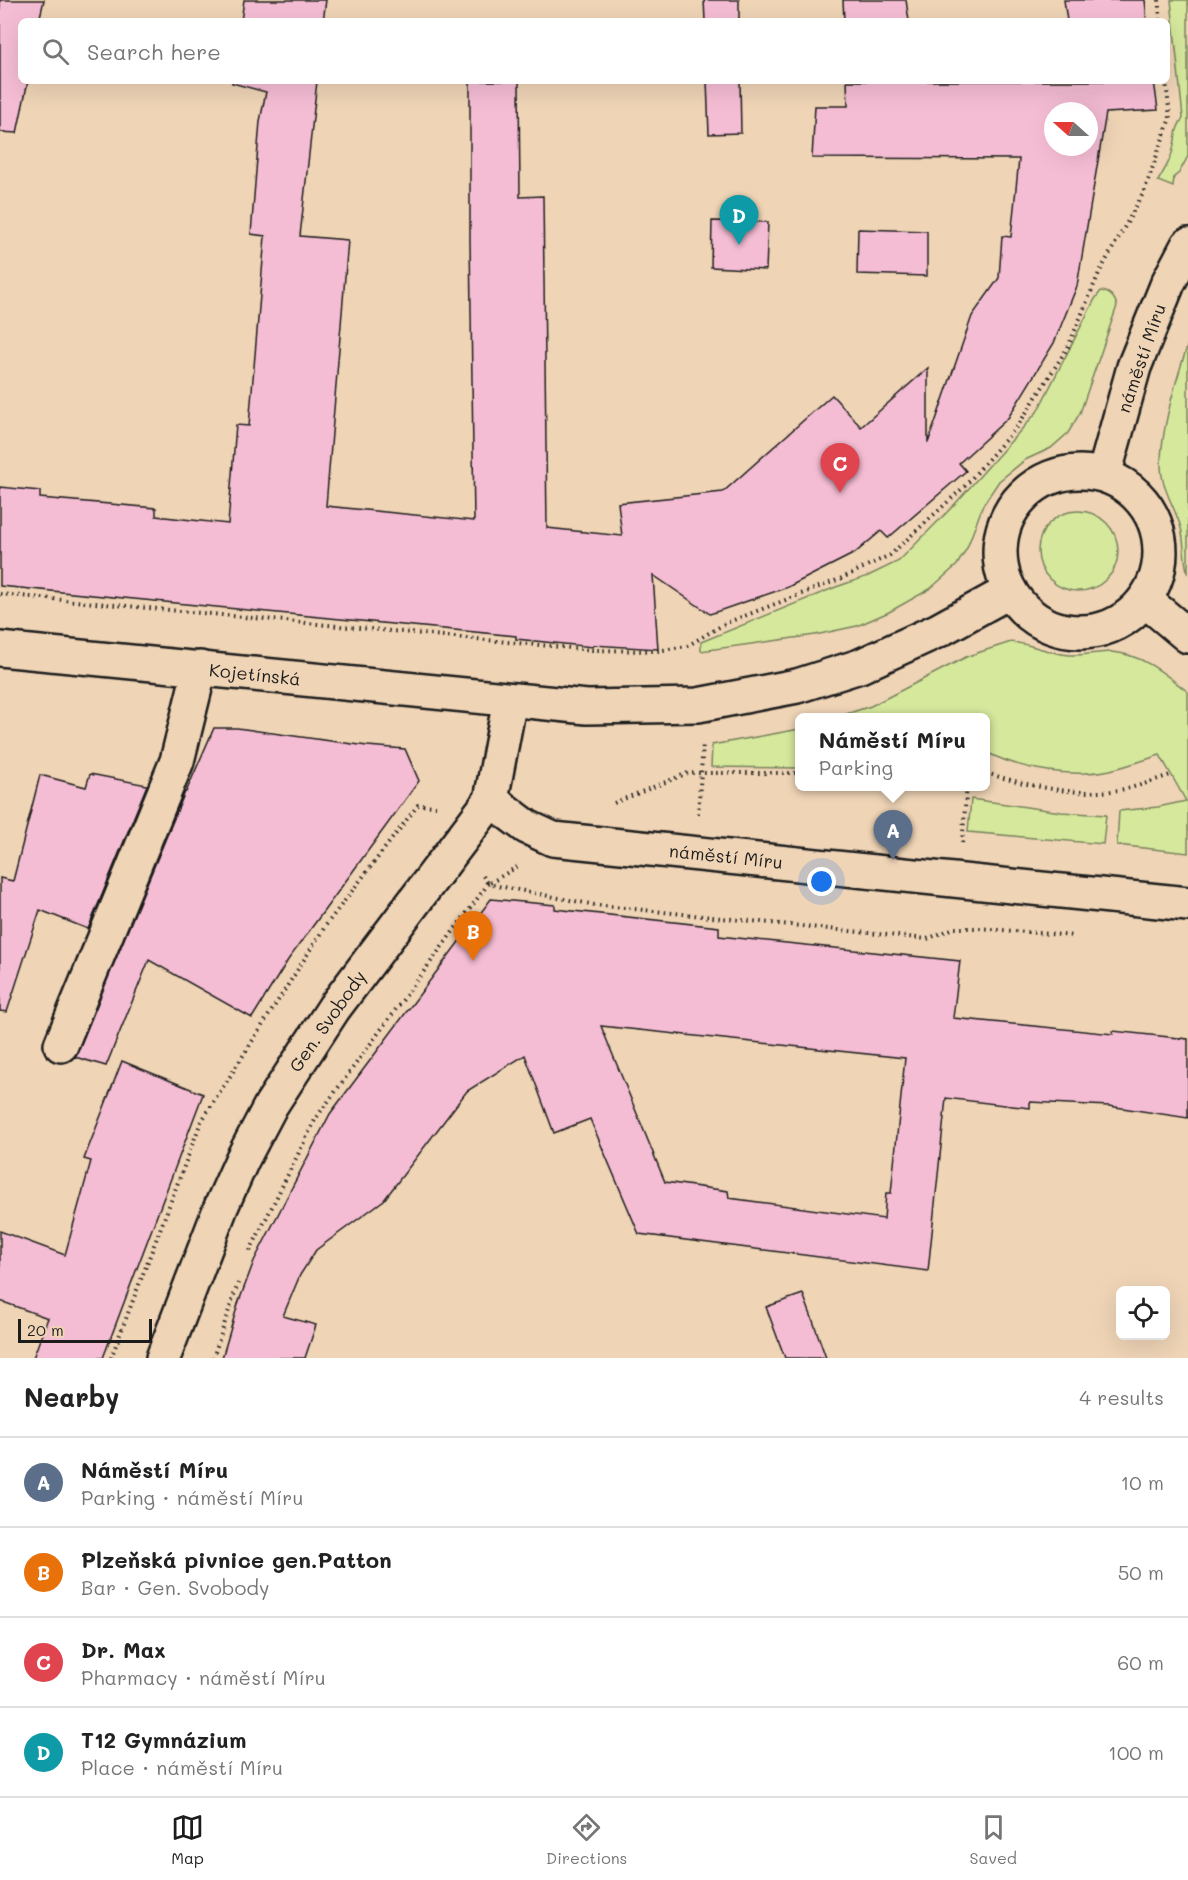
<!DOCTYPE html>
<html lang="en">
<head>
<meta charset="utf-8">
<style>
	body { margin:0; font-family:Mali,sans-serif; background:#f6f6f6; color:#222 }
	.controls { position:absolute; right:18px; bottom:18px; display:grid; overflow:hidden; border-radius:9px; box-shadow:0 6px 24px #0002 }
	.controls button { width:54px; height:54px; display:grid; place-items:center; padding:0; border:0; border-bottom:2px solid #e0e0e0; background:#fff; color:#222; font:30px sans-serif }
	.compass { position:absolute; left:1044px; top:102px; width:54px; height:54px; border-radius:50%; background:#fff; box-shadow:0 6px 24px #0002; rotate:291deg }
	.scale { position:absolute; left:18px; bottom:15px; width:134px; box-sizing:border-box; padding-left:6px; border:3px solid #1c1c1c; border-top:0; font-size:16px; line-height:21px; white-space:nowrap; color:#1c1c1c; -webkit-text-stroke:4px #efd4b6; paint-order:stroke }
	.you { position:absolute; left:822px; top:882px; width:21px; height:21px; margin:-15px; border:4px solid #fff; border-radius:50%; background:#1a73e8; box-shadow:0 0 0 9px #1a73e833 }
	.badge { display:grid; place-items:center; width:39px; height:39px; border-radius:50%; background:#1c1c1c; color:#fff; font-size:20px; font-weight:700 }
	.pin { position:absolute; translate:-50% -50px; filter:drop-shadow(0 2px 3px #0008) }
	.pin::after { content:''; position:absolute; top:32px; width:21px; height:18px; background:inherit; clip-path:polygon(0 0,100% 0,50% 100%) }
	.popup { position:absolute; left:795px; top:713px; width:195px; height:78px; box-sizing:border-box; display:grid; place-content:center; border-radius:9px; background:#fff; filter:drop-shadow(0 2px 4px #0005); font-size:20px; white-space:nowrap; color:#767676 }
	.popup b { font-size:22px; color:#222 }
	.popup::after { content:''; position:absolute; left:50%; top:100%; margin-left:-12px; border:12px solid transparent; border-top-color:#fff }
	.list { margin:0; padding:0; list-style:none }
	h2 { display:flex; justify-content:space-between; align-items:center; height:78px; margin:0; padding:0 24px; font-size:26px }
	h2 small { font-size:20px; font-weight:400; color:#767676 }
	.list li { display:grid; grid-template-columns:39px 1fr auto; gap:18px; align-items:center; box-sizing:border-box; height:90px; padding:0 24px; border-top:2px solid #e0e0e0 }
	.list b { display:block; font-size:22px; white-space:nowrap }
	.list p { margin:0; font-size:20px; white-space:nowrap; color:#767676 }
	.list em { font-size:20px; font-style:normal; color:#767676 }
	.icon { flex:none; width:33px; height:33px; fill:none; stroke:currentColor; stroke-width:2; stroke-linecap:round; stroke-linejoin:round }
	.map { position:relative; flex:none; width:1188px; height:1358px; overflow:hidden }
	.search { position:absolute; background:#fff; box-shadow:0 6px 24px #0002; left:18px; right:18px; top:18px; height:66px; display:flex; align-items:center; gap:15px; box-sizing:border-box; padding:0 21px; border-radius:9px; color:#767676; font-size:22px }
	.sheet { height:438px; background:#fff }
	nav { display:flex; justify-content:space-around; align-items:center; box-sizing:border-box; height:84px; border-top:2px solid #e0e0e0; background:#fff; font-size:16px; color:#767676 }
	nav a { display:grid; justify-items:center; gap:3px }
	nav .on { color:#1c1c1c }
	.map>svg:first-child { display:block }
	.green { fill:#d5e89c; stroke:#78825c; stroke-width:1.5 }
	.building { fill:#f5bdd4; stroke:#1c1c1c; stroke-width:1.5; fill-rule:evenodd }
	.lines { fill:none; stroke-linecap:round; stroke-linejoin:round }
	.minor-casing { stroke:#1c1c1c; stroke-width:38 }
	.major-casing { stroke:#1c1c1c; stroke-width:38 }
	.path { stroke:#1c1c1c; stroke-width:4; stroke-dasharray:1.5 4.5; stroke-linecap:butt }
	.minor { stroke:#efd4b6; stroke-width:33 }
	.major { stroke:#efd4b6; stroke-width:33 }
	.labels { text-anchor:middle; dominant-baseline:central; stroke-width:6; stroke-linejoin:round; paint-order:stroke }
	.street-label { font-size:18px; fill:#1c1c1c; stroke:#efd4b6 }
</style>
</head>
<body>
<div class="map">
<svg width="1188" height="1358" viewBox="0 0 1188 1358">
	<rect width="100%" height="100%" fill="#efd4b6"/>
	<filter id="ink" filterUnits="userSpaceOnUse"><feTurbulence type="fractalNoise" baseFrequency=".0167" numOctaves="2"/><feDisplacementMap in="SourceGraphic" scale="12" xChannelSelector="R" yChannelSelector="G"/><feConvolveMatrix kernelMatrix="1 2 1 2 8 2 1 2 1" color-interpolation-filters="sRGB"/></filter>
	<g filter="url(#ink)">
		<g class="green">
			<path d="M 1171,0 L 1188,0 L 1188,156 L 1179,173 L 1174,177 L 1173,187 L 1158,181 C 1165,169 1172,158 1174,145 C 1177,131 1175,131 1183,118 Z"/>
			<path d="M 1101,291 C 1110,292 1115,298 1117,306 L 1080,413 L 1068,433 L 1051,448 L 1025,460 L 999,481 L 983,505 L 967,548 L 957,565 L 930,589 L 889,612 L 857,626 L 815,635 L 701,651 L 701,642 L 836,587 L 868,576 L 899,561 L 955,504 L 1037,412 L 1095,299 Z"/>
			<path d="M 1188,344 L 1188,574 C 1183,559 1185,543 1181,528 C 1176,510 1165,494 1162,476 C 1156,442 1177,377 1188,344 Z"/>
			<circle cx="1078" cy="551" r="40"/>
			<path d="M 1011,642 C 1031,644 1049,653 1069,655 C 1083,656 1097,652 1111,652 C 1142,654 1164,673 1188,692 L 1188,853 L 1117,845 L 1119,811 L 1158,807 L 1186,801 L 1160,755 C 1144,760 1127,766 1110,770 C 1071,778 1021,770 986,752 L 986,718 L 837,717 L 871,706 L 968,656 Z"/>
			<path d="M 800,729 L 800,768 L 711,767 L 712,745 Z"/>
			<path d="M 971,799 L 1061,812 L 1106,815 L 1103,844 L 968,832 Z"/>
		</g>
		<g class="building">
			<path d="M 0,0 L 44,0 L 39,21 L 21,21 L 21,81 L 28,81 L 17,133 L 0,132 Z"/>
			<path d="M 244,0 L 326,0 L 323,21 L 241,21 Z"/>
			<path d="M 704,0 L 739,0 L 739,21 L 705,21 Z"/>
			<path d="M 843,0 L 906,0 L 909,21 L 844,21 Z"/>
			<path d="M 1064,0 L 1145,0 L 1147,21 L 1067,21 Z"/>
			<path d="M 232,81 L 317,81 L 300,236 L 348,240 L 326,506 L 474,521 L 470,240 L 470,81 L 519,81 L 520,197 L 543,196 L 547,528 L 622,536 L 618,503 L 723,492 L 832,395 L 861,427 L 928,368 L 928,443 L 972,316 L 999,278 L 1002,236 L 1011,237 L 1019,159 L 812,158 L 815,106 L 848,106 L 847,81 L 1154,81 L 1158,110 L 1106,113 L 1077,286 L 1054,343 L 1008,418 L 959,463 L 966,471 L 888,538 L 881,531 L 855,553 L 788,587 L 710,614 L 653,575 L 658,649 L 593,645 L 593,647 L 516,639 L 516,636 L 0,586 L 0,487 L 40,491 L 40,498 L 156,508 L 156,516 L 228,524 L 236,425 L 249,426 L 265,236 L 251,234 L 260,121 L 266,92 L 232,83 ZM 1053,111 L 1089,111 L 1089,147 L 1053,147 Z"/>
			<path d="M 707,81 L 740,81 L 741,133 L 709,134 Z"/>
			<path d="M 712,221 L 768,222 L 766,270 L 711,267 Z"/>
			<path d="M 858,229 L 927,231 L 927,276 L 857,274 Z"/>
			<path d="M 214,728 L 237,728 L 367,746 L 405,749 L 419,781 L 288,960 L 252,1018 L 149,960 L 106,1066 L 75,1057 L 185,792 L 186,792 Z"/>
			<path d="M 90,774 L 147,785 L 88,929 L 40,910 L 7,1012 L 0,1011 L 0,878 L 13,881 L 40,775 L 86,787 Z"/>
			<path d="M 491,899 L 555,905 L 555,909 L 719,927 L 719,936 L 960,961 L 953,1018 L 1113,1034 L 1113,1031 L 1188,1039 L 1188,1118 L 1109,1106 L 1030,1102 L 1030,1108 L 946,1098 L 928,1271 L 639,1234 L 590,1119 L 554,1133 L 525,1055 L 467,1091 L 384,1200 L 316,1250 L 300,1275 L 283,1316 L 316,1325 L 305,1358 L 222,1358 L 238,1304 L 254,1261 L 330,1114 ZM 601,1026 L 905,1058 L 891,1193 L 886,1193 L 884,1219 L 729,1198 L 728,1191 L 665,1182 Z"/>
			<path d="M 122,1061 L 203,1094 L 103,1358 L 33,1358 L 48,1318 L 0,1301 L 0,1231 L 65,1255 L 91,1161 L 84,1159 Z"/>
			<path d="M 803,1294 L 812,1318 L 826,1358 L 785,1358 L 766,1307 Z"/>
		</g>
		<g class="lines">
			<defs>
				<g id="minor">
					<path d="M 491,800 L 527,827 L 553,839 L 1188,904"/>
					<path d="M 61,1045 L 177,761 L 200,668"/>
					<path d="M 163,1358 L 221,1207 L 242,1160 L 271,1105 L 334,1008 L 491,800 L 510,700"/>
				</g>
				<g id="major">
					<circle cx="1080" cy="552" r="80"/>
					<path d="M 1104,475 L 1134,367 L 1168,283 L 1188,245"/>
					<path d="M 1145,600 L 1188,636"/>
					<path d="M 0,649 L 587,707 L 698,705 L 797,686 L 860,666 L 939,630 L 1010,591"/>
				</g>
			</defs>
			<use href="#minor" class="minor-casing"/>
			<use href="#major" class="major-casing"/>
			<g class="path">
				<path d="M 1159,0 L 1160,21"/>
				<path d="M 0,594 L 592,650 L 657,651 L 687,646 L 726,623 L 840,579 L 890,555 L 964,487 L 1019,424 L 1068,347 L 1099,273 L 1144,192 L 1170,118 L 1166,81"/>
				<path d="M 986,773 C 1030,786 1078,798 1125,789 C 1140,786 1155,780 1170,775"/>
				<path d="M 614,803 L 688,773 L 800,773"/>
				<path d="M 698,814 L 703,744"/>
				<path d="M 962,843 L 967,786"/>
				<path d="M 483,876 L 488,884 L 517,867"/>
				<path d="M 250,1251 L 316,1118 L 488,884 L 595,905 L 927,939 L 954,928 L 979,928 L 1074,936"/>
				<path d="M 111,1358 L 201,1122 L 326,925 L 418,805 L 436,806"/>
				<path d="M 213,1358 L 238,1283"/>
			</g>
			<use href="#minor" class="minor"/>
			<use href="#major" class="major"/>
		</g>
	</g>
	<g class="labels">
		<g class="street-label">
			<text transform="translate(1141 358) rotate(-71)">náměstí Míru</text>
			<text transform="translate(255 674) rotate(6)">Kojetínská</text>
			<text transform="translate(726 856) rotate(6)">náměstí Míru</text>
			<text transform="translate(327 1021) rotate(-55)">Gen. Svobody</text>
		</g>
	</g>
</svg>
<div class="controls">
<button><svg class="icon" aria-label="locate" viewBox="0 0 24 24"><circle cx="12" cy="12" r="6"/><path d="M12 2v4M12 18v4M2 12h4M18 12h4"/></svg></button>
</div>
<svg class="compass" viewBox="-18 -18 36 36"><path d="M0-13l5 13h-10z" fill="#e53935"/><path d="M0 13l5-13h-10z" fill="#767676"/></svg>
<div class="scale">20 m</div>
<div class="you"></div>
<div class="pin badge" style="left:893px;top:860px;background:#5c6f8a">A</div>
<div class="popup"><b>Náměstí Míru</b>Parking</div>
<div class="pin badge" style="left:473px;top:961px;background:#e8710a">B</div>
<div class="pin badge" style="left:840px;top:493px;background:#e0444e">C</div>
<div class="pin badge" style="left:739px;top:245px;background:#0f9aa8">D</div>
<div class="search"><svg class="icon" aria-label="search" viewBox="0 0 24 24"><circle cx="10" cy="10" r="6"/><path d="M15 15l6 6"/></svg>Search here</div>
</div>
<section class="sheet">
<h2>Nearby<small>4 results</small></h2>
<ul class="list">
<li><span class="badge" style="background:#5c6f8a">A</span><div><b>Náměstí Míru</b><p>Parking · náměstí Míru</p></div><em>10 m</em></li>
<li><span class="badge" style="background:#e8710a">B</span><div><b>Plzeňská pivnice gen.Patton</b><p>Bar · Gen. Svobody</p></div><em>50 m</em></li>
<li><span class="badge" style="background:#e0444e">C</span><div><b>Dr. Max</b><p>Pharmacy · náměstí Míru</p></div><em>60 m</em></li>
<li><span class="badge" style="background:#0f9aa8">D</span><div><b>T12 Gymnázium</b><p>Place · náměstí Míru</p></div><em>100 m</em></li>
</ul>
</section>
<nav>
<a class="on"><svg class="icon" aria-label="map" viewBox="0 0 24 24"><path d="M3 6l6-2 6 2 6-2v14l-6 2-6-2-6 2zM9 4v14M15 6v14"/></svg>Map</a>
<a><svg class="icon" aria-label="directions" viewBox="0 0 24 24"><path d="M12 3l9 9-9 9-9-9zM9 14v-3h6M13 9l2 2-2 2"/></svg>Directions</a>
<a><svg class="icon" aria-label="saved" viewBox="0 0 24 24"><path d="M7 4h10v16l-5-4-5 4z"/></svg>Saved</a>
</nav>
</body>
</html>
